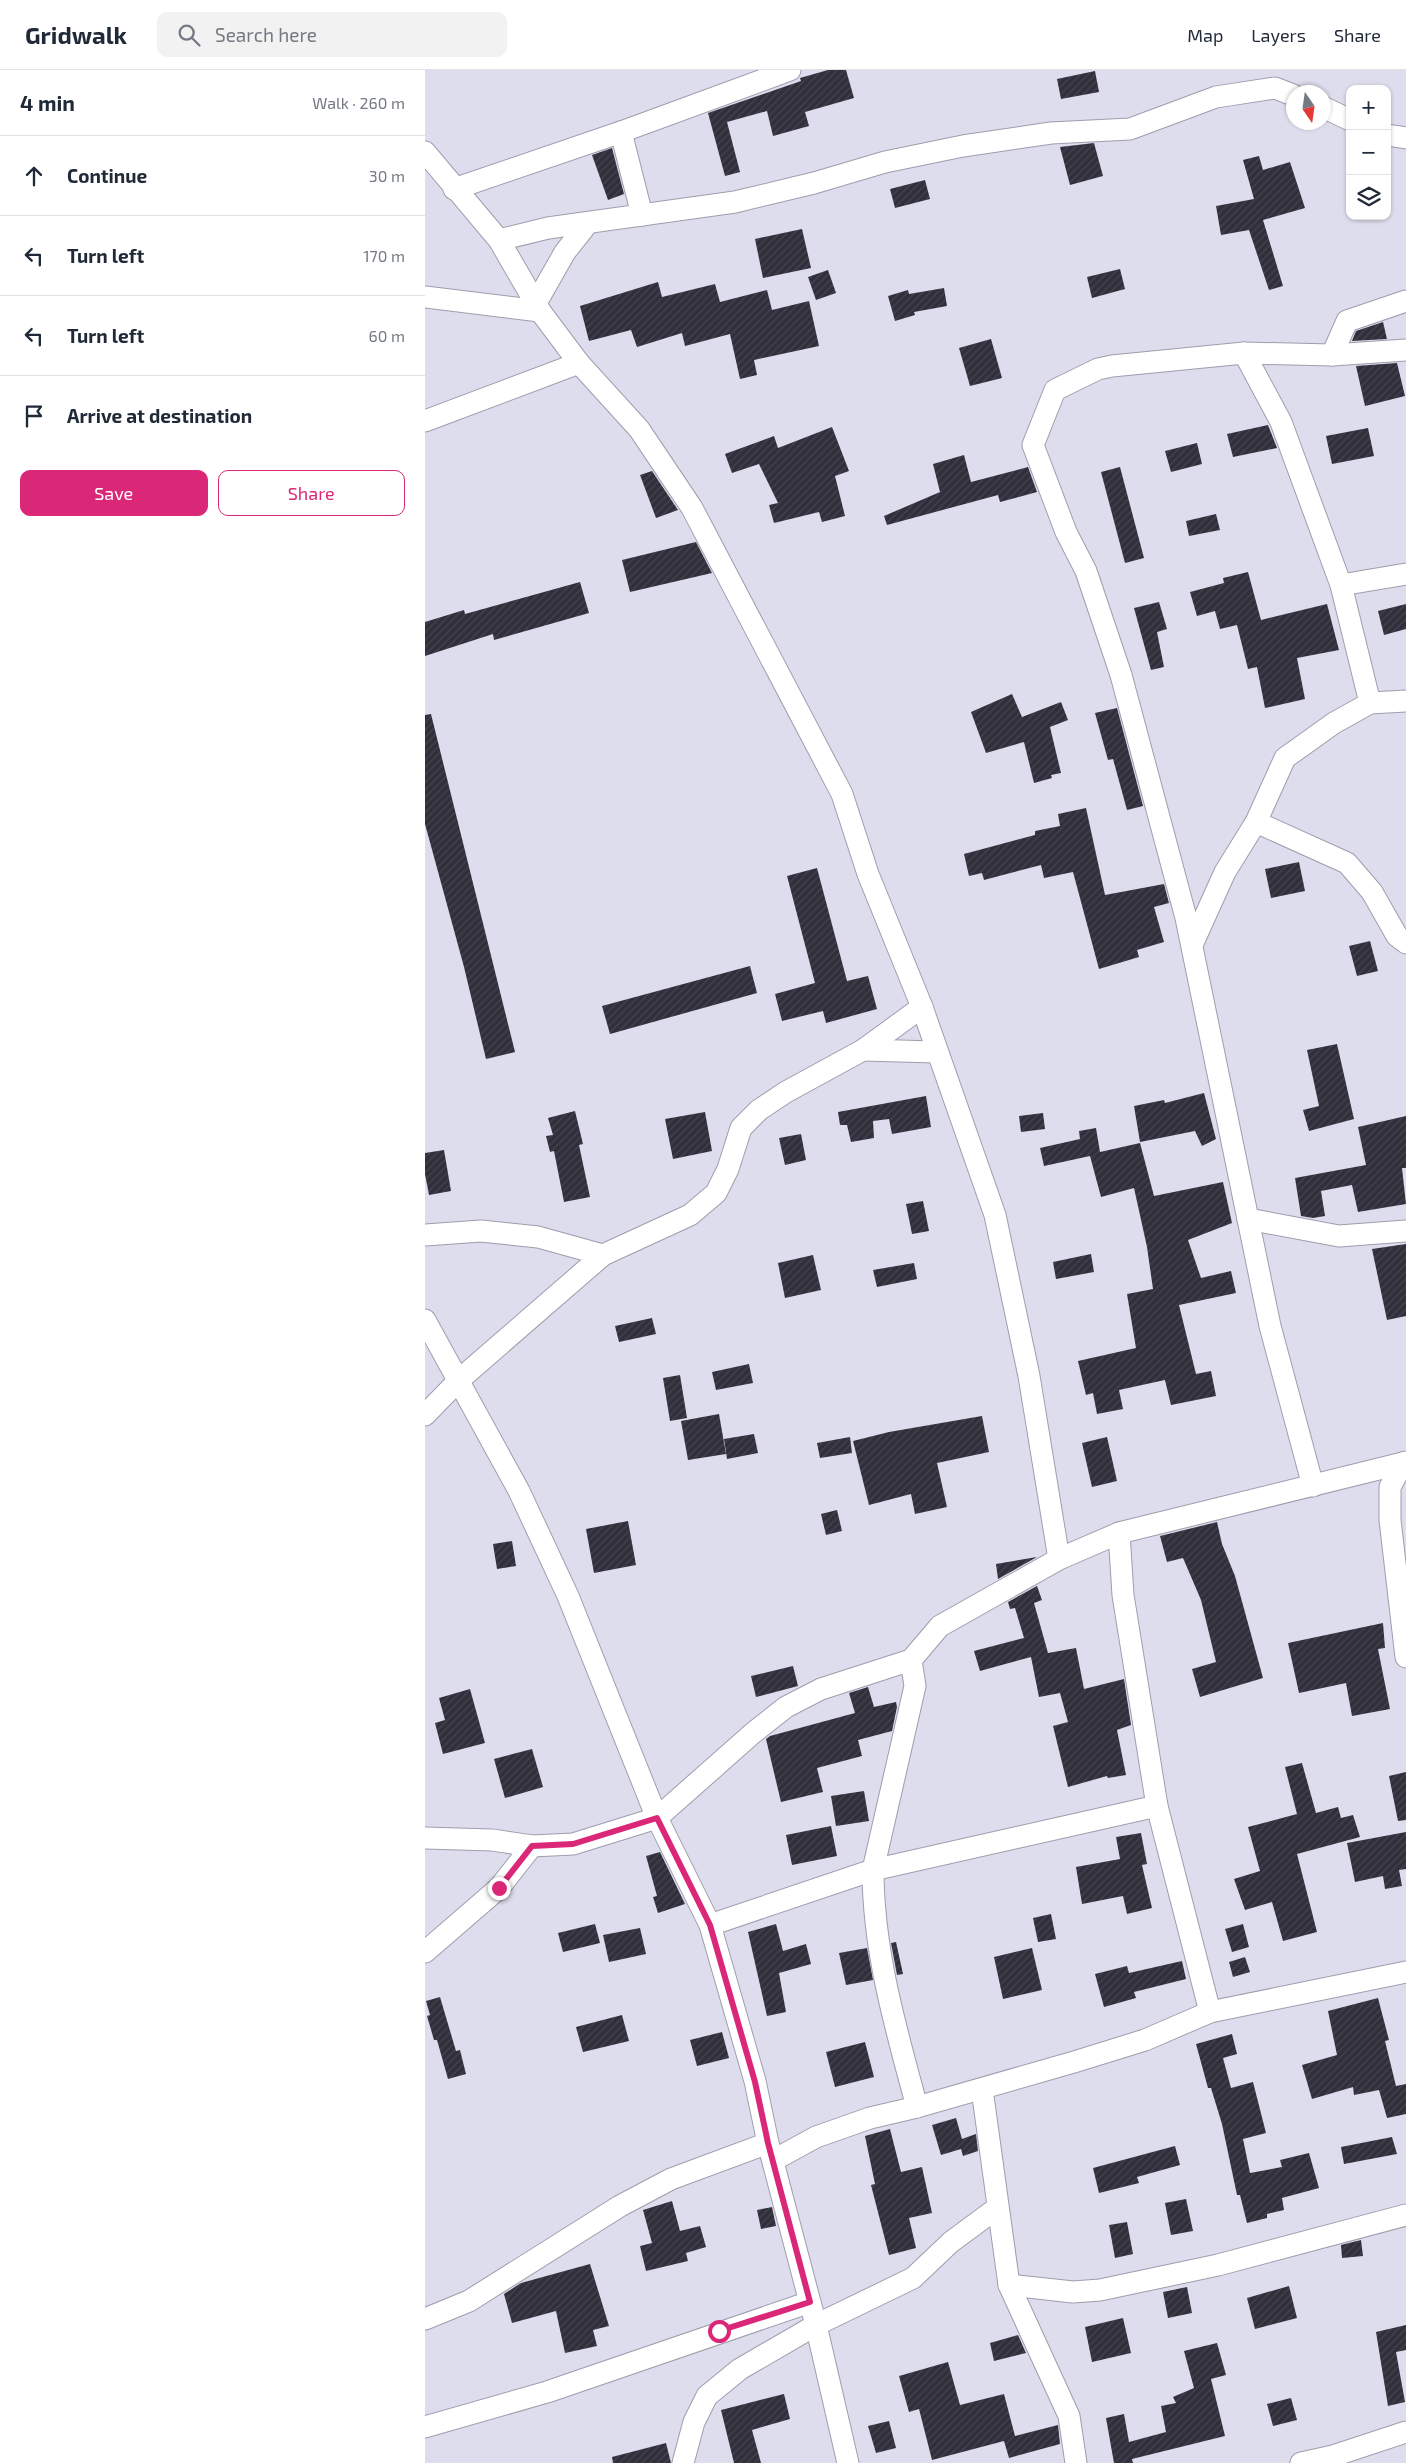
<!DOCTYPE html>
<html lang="en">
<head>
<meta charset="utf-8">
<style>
	body { margin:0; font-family:"Exo 2",sans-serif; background:#f2f2f3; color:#1f2937 }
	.controls { position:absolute; right:15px; top:15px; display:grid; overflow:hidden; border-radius:10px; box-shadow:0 1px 4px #0004 }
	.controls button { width:45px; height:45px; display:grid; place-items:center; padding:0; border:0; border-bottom:1px solid #e0e1e3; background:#fff; color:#1f2937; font:25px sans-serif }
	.compass { position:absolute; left:861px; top:15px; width:45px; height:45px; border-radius:50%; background:#fff; box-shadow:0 1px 4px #0004; rotate:167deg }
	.stop { position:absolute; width:15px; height:15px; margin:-11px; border:4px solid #db2777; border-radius:50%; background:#fff }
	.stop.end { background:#db2777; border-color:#fff; box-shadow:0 1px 5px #0008 }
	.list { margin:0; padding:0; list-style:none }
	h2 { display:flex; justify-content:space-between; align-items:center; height:65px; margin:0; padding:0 20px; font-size:21px }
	h2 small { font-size:16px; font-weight:400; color:#747a83 }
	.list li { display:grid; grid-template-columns:32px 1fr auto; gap:15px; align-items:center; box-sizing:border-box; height:80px; padding:0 20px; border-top:1px solid #e0e1e3 }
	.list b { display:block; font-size:19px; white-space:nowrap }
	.list em { font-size:16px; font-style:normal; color:#747a83 }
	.actions { display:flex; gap:10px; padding:15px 20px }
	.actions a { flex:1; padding:11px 0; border:1px solid #db2777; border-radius:10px; text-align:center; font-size:18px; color:#db2777 }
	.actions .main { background:#db2777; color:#fff }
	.icon { flex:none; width:28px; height:28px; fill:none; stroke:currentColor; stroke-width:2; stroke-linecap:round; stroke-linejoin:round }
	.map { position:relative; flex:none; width:981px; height:2393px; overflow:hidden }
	header { display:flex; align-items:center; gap:30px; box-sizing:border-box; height:70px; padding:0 25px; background:#fff; border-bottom:1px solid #e0e1e3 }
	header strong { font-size:24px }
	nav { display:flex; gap:28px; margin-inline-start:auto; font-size:18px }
	.search { width:350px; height:45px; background:#f2f2f3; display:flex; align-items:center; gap:12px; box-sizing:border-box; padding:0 18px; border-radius:10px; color:#747a83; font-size:19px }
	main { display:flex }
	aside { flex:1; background:#fff }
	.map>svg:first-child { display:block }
	.building { fill:url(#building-hatch) }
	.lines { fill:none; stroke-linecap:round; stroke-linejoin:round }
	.street-casing { stroke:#9e9dad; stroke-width:23 }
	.street { stroke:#fff; stroke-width:21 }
	.route { stroke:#db2777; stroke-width:6 }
</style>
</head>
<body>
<header>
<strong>Gridwalk</strong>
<div class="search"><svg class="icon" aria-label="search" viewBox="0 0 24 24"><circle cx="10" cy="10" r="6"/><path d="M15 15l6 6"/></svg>Search here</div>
<nav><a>Map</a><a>Layers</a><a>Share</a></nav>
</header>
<main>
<aside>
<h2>4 min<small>Walk · 260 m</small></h2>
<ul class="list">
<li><svg class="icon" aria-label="ahead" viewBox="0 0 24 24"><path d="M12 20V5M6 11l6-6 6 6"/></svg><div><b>Continue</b></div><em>30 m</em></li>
<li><svg class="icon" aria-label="left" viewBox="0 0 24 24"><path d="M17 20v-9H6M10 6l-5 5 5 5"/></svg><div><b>Turn left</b></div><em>170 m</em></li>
<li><svg class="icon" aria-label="left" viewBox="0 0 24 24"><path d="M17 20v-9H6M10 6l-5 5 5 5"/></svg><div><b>Turn left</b></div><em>60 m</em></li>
<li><svg class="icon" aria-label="arrive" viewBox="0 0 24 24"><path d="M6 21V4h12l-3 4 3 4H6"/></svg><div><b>Arrive at destination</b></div></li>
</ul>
<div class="actions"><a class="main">Save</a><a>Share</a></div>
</aside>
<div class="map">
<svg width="981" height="2393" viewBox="0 0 981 2393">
	<defs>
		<pattern id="building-hatch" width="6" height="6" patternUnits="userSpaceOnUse" patternTransform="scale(1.25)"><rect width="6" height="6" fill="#302f3b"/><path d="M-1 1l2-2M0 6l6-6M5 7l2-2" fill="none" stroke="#45444f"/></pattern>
	</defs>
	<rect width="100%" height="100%" fill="#dedded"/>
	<g class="building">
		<path d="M 403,0 L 421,0 L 429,28 L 380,42 L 384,56 L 348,66 L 342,41 L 302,52 L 315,102 L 300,106 L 283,43 L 376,11 L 375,8 Z"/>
		<path d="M 670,1 L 674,22 L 636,29 L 632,9 Z"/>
		<path d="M 669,73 L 678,106 L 645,115 L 635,77 Z"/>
		<path d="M 187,78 L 199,124 L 183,130 L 167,85 Z"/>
		<path d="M 834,86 L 838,100 L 865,92 L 880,138 L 838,150 L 858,216 L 844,220 L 824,160 L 796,165 L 791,136 L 829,129 L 818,90 Z"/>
		<path d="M 500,110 L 505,129 L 470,138 L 465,119 Z"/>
		<path d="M 377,159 L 386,198 L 338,208 L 330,169 Z"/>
		<path d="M 695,199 L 700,219 L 667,228 L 662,207 Z"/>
		<path d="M 403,200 L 411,223 L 391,230 L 383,207 Z"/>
		<path d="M 233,212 L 237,227 L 290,214 L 295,232 L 342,220 L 347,240 L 384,231 L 394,276 L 329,290 L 332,305 L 315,309 L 305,264 L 260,276 L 257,263 L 212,277 L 206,260 L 164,271 L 155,236 Z"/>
		<path d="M 519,218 L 522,236 L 489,242 L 490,245 L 470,251 L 463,226 L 483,220 L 484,224 Z"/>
		<path d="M 958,252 L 962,269 L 927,271 L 931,261 Z"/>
		<path d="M 566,269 L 577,308 L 545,316 L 534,278 Z"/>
		<path d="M 972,293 L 980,326 L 940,336 L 931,296 Z"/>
		<path d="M 843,355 L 852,378 L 808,387 L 802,364 Z"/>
		<path d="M 407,357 L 424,401 L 410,406 L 420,446 L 397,452 L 394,442 L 349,453 L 344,435 L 353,433 L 334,394 L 307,403 L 300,384 L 349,366 L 353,378 Z"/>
		<path d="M 943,358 L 949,386 L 907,394 L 901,366 Z"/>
		<path d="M 772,373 L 777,394 L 746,402 L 740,381 Z"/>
		<path d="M 539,385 L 546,412 L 603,397 L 612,422 L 575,432 L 573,425 L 462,455 L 459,446 L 515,422 L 508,394 Z"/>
		<path d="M 695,397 L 719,488 L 700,493 L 676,402 Z"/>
		<path d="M 227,401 L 253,440 L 231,448 L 215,405 Z"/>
		<path d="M 791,444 L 795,460 L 764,466 L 761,451 Z"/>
		<path d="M 271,472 L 287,503 L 205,522 L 197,490 Z"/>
		<path d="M 823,502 L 836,550 L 902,534 L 914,580 L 872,588 L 880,629 L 840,638 L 832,597 L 823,599 L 812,555 L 795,559 L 790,541 L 772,546 L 765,522 L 799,513 L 798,508 Z"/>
		<path d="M 155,512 L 164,543 L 69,570 L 68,564 L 0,586 L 0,552 L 39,540 L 40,544 Z"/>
		<path d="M 734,532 L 742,559 L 732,562 L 739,597 L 726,600 L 709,538 Z"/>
		<path d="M 981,534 L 981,559 L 959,565 L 953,541 Z"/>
		<path d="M 587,624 L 597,647 L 636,632 L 643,650 L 625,657 L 636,703 L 626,705 L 627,708 L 609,713 L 599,672 L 561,683 L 546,642 Z"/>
		<path d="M 692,638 L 718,736 L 702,740 L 688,689 L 683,690 L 670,643 Z"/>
		<path d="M 6,644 L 90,982 L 61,989 L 39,897 L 0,754 L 0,645 Z"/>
		<path d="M 661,738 L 680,825 L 739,814 L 744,833 L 729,837 L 739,872 L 712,880 L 714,887 L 674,899 L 648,802 L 619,808 L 616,795 L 559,810 L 557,803 L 544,806 L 539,784 L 610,765 L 610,761 L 635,756 L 633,744 Z"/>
		<path d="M 874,792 L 880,821 L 846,828 L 840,799 Z"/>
		<path d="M 392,798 L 422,911 L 443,906 L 452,939 L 401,953 L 398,941 L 357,951 L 350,924 L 390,913 L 362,806 Z"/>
		<path d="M 945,871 L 953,901 L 932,906 L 924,876 Z"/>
		<path d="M 325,896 L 332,923 L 185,964 L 177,936 Z"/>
		<path d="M 912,974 L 929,1049 L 884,1061 L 878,1040 L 894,1036 L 882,980 Z"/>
		<path d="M 779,1023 L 791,1069 L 777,1076 L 770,1061 L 715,1072 L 709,1036 L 739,1030 L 740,1033 Z"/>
		<path d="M 501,1026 L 506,1057 L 467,1064 L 464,1049 L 448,1051 L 449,1068 L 426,1072 L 422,1055 L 415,1055 L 413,1042 Z"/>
		<path d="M 150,1041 L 158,1074 L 154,1075 L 165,1127 L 139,1132 L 129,1081 L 125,1082 L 121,1066 L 128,1065 L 123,1048 Z"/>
		<path d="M 280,1042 L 287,1081 L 248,1089 L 240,1049 Z"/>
		<path d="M 618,1043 L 620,1059 L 596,1062 L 594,1046 Z"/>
		<path d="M 981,1046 L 981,1098 L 977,1098 L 981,1134 L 933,1142 L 927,1115 L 896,1121 L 900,1146 L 888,1148 L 876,1146 L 870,1108 L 941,1095 L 933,1057 Z"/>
		<path d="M 671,1058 L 675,1082 L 715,1073 L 729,1126 L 798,1112 L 807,1153 L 763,1170 L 776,1208 L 806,1201 L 811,1223 L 754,1235 L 771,1304 L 786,1301 L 791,1326 L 746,1335 L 740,1310 L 694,1320 L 698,1339 L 672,1344 L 668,1323 L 661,1325 L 653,1291 L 711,1278 L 702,1224 L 728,1219 L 722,1177 L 709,1118 L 676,1127 L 665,1086 L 619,1096 L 615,1078 L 655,1069 L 654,1061 Z"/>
		<path d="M 376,1064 L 381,1090 L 360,1095 L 354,1068 Z"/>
		<path d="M 19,1080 L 26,1121 L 4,1125 L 0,1104 L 0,1083 Z"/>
		<path d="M 498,1131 L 504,1161 L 487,1164 L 481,1134 Z"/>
		<path d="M 981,1174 L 981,1246 L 962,1250 L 947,1179 Z"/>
		<path d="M 666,1184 L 669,1202 L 631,1209 L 628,1192 Z"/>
		<path d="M 388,1185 L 396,1220 L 360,1228 L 353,1193 Z"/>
		<path d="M 489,1193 L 492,1209 L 452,1217 L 448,1200 Z"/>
		<path d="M 227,1248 L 231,1264 L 194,1272 L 190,1256 Z"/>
		<path d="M 324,1294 L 328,1313 L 291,1320 L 287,1302 Z"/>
		<path d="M 255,1305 L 262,1348 L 245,1351 L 238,1308 Z"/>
		<path d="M 294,1344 L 301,1384 L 263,1390 L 256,1351 Z"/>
		<path d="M 557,1346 L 564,1382 L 512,1393 L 522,1437 L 490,1444 L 486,1424 L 444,1435 L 428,1371 L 464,1362 Z"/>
		<path d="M 329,1364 L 333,1383 L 302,1389 L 299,1369 Z"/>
		<path d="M 425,1367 L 427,1383 L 395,1388 L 392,1373 Z"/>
		<path d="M 682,1367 L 692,1411 L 667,1417 L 657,1373 Z"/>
		<path d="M 412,1440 L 417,1461 L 401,1465 L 396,1444 Z"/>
		<path d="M 203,1451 L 211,1495 L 169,1503 L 161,1459 Z"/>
		<path d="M 792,1452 L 797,1474 L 810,1506 L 838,1608 L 775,1627 L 767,1599 L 791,1592 L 776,1530 L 758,1488 L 742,1492 L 735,1466 Z"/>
		<path d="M 87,1471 L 91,1496 L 72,1499 L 68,1474 Z"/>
		<path d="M 612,1487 L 573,1509 L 571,1494 Z"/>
		<path d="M 612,1516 L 617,1530 L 609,1533 L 623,1583 L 651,1578 L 659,1619 L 699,1609 L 706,1655 L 692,1660 L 701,1705 L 683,1708 L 682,1706 L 643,1717 L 628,1656 L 643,1652 L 635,1623 L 614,1627 L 606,1587 L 555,1601 L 549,1581 L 599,1568 L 590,1538 L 585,1539 L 583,1532 Z"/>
		<path d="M 958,1553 L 960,1578 L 953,1579 L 965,1639 L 927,1646 L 921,1613 L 874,1623 L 863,1573 Z"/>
		<path d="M 368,1596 L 373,1616 L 331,1627 L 326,1606 Z"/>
		<path d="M 443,1617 L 449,1637 L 471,1632 L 472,1637 L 467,1661 L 433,1670 L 437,1686 L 392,1698 L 398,1722 L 356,1732 L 341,1669 L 345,1666 L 430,1643 L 424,1623 Z"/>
		<path d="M 45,1619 L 60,1673 L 18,1684 L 10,1653 L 20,1650 L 14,1628 Z"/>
		<path d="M 107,1679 L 118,1717 L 80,1728 L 69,1689 Z"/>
		<path d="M 877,1693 L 891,1743 L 913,1737 L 916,1748 L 928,1745 L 935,1767 L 872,1784 L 892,1862 L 858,1871 L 847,1832 L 820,1840 L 809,1809 L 835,1801 L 823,1757 L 872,1744 L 860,1697 Z"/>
		<path d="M 981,1702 L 981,1750 L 973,1751 L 964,1706 Z"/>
		<path d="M 439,1721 L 444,1751 L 411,1756 L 406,1726 Z"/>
		<path d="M 406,1756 L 412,1786 L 367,1795 L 361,1765 Z"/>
		<path d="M 981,1762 L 981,1799 L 974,1800 L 977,1816 L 960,1819 L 958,1806 L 930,1812 L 922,1773 Z"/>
		<path d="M 716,1763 L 722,1794 L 717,1795 L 727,1838 L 702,1844 L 698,1826 L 657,1834 L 651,1797 L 695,1789 L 691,1767 Z"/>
		<path d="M 235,1782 L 260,1834 L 233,1843 L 228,1827 L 232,1826 L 221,1786 Z"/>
		<path d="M 626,1844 L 631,1869 L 613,1872 L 608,1848 Z"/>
		<path d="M 170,1854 L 175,1873 L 138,1882 L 133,1863 Z"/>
		<path d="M 351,1854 L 358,1881 L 381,1874 L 386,1894 L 354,1903 L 361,1942 L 342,1946 L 323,1862 Z"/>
		<path d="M 818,1854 L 824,1877 L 807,1882 L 800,1859 Z"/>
		<path d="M 215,1858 L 221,1884 L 184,1892 L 178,1865 Z"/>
		<path d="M 471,1872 L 478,1904 L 472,1905 L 466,1873 Z"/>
		<path d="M 442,1878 L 448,1910 L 421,1915 L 414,1883 Z"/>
		<path d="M 607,1878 L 617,1920 L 578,1929 L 569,1887 Z"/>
		<path d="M 820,1887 L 825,1902 L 808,1907 L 804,1892 Z"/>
		<path d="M 757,1891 L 761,1909 L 709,1922 L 711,1928 L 679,1937 L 670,1904 L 702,1896 L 704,1903 Z"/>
		<path d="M 15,1927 L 31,1981 L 35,1980 L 41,2004 L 23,2009 L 12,1970 L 9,1970 L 2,1946 L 5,1945 L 1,1931 Z"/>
		<path d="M 953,1928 L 964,1970 L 960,1971 L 971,2016 L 981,2014 L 981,2044 L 962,2048 L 954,2020 L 929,2025 L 928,2017 L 887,2029 L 877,1995 L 912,1985 L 903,1941 Z"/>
		<path d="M 197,1945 L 204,1971 L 158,1982 L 151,1957 Z"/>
		<path d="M 297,1962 L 304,1988 L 272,1996 L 265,1970 Z"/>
		<path d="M 807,1964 L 812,1984 L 798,1988 L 806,2018 L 828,2012 L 841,2063 L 818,2069 L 825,2103 L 857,2097 L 855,2090 L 884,2083 L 894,2118 L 857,2128 L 859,2140 L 842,2144 L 842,2148 L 822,2153 L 815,2125 L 812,2125 L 797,2054 L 786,2018 L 783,2018 L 771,1974 Z"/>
		<path d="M 440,1972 L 449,2007 L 410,2017 L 401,1982 Z"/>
		<path d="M 531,2048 L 537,2069 L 551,2064 L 553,2081 L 538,2086 L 536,2079 L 516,2085 L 507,2055 Z"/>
		<path d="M 465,2059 L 476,2102 L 497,2097 L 507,2143 L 484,2148 L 491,2178 L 464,2185 L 446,2115 L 450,2114 L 440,2066 Z"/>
		<path d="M 967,2067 L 972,2084 L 919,2094 L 916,2077 Z"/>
		<path d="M 750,2076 L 755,2095 L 712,2107 L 714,2113 L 674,2123 L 668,2098 Z"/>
		<path d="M 761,2129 L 768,2161 L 746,2165 L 740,2133 Z"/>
		<path d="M 247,2131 L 255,2161 L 275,2156 L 281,2177 L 261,2183 L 263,2191 L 221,2201 L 215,2176 L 227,2173 L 218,2140 Z"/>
		<path d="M 347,2137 L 351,2156 L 336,2159 L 332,2140 Z"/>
		<path d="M 702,2152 L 708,2184 L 690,2188 L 684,2155 Z"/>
		<path d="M 936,2170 L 938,2186 L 917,2188 L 916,2175 Z"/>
		<path d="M 165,2194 L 184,2256 L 168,2260 L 172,2276 L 140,2283 L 131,2241 L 87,2253 L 79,2224 L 96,2213 Z"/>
		<path d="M 864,2216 L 872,2248 L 830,2259 L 822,2228 Z"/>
		<path d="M 762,2217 L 767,2243 L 743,2248 L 738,2222 Z"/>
		<path d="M 698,2248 L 706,2283 L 667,2292 L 660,2257 Z"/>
		<path d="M 981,2255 L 981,2280 L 971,2282 L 980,2332 L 963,2336 L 951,2262 Z"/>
		<path d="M 593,2265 L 601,2283 L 569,2291 L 565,2273 Z"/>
		<path d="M 792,2273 L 801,2305 L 786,2309 L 800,2366 L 707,2389 L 708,2393 L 689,2393 L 681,2348 L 699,2344 L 704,2372 L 741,2362 L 736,2336 L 751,2333 L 748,2327 L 769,2318 L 759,2281 Z"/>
		<path d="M 523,2292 L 535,2335 L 579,2324 L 590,2366 L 633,2355 L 635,2374 L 584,2388 L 579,2371 L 507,2390 L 494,2339 L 484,2342 L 474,2306 Z"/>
		<path d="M 359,2324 L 365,2349 L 327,2360 L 336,2393 L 309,2393 L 296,2340 Z"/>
		<path d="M 866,2328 L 872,2350 L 848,2356 L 842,2334 Z"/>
		<path d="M 464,2351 L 471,2378 L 451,2383 L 443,2356 Z"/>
		<path d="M 241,2373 L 246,2393 L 188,2393 L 187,2387 Z"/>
	</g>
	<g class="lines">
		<defs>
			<g id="street">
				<path d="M 898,37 L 925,50"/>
				<path d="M 196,62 L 217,145"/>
				<path d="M 962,65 L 981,68"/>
				<path d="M 0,82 L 74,170 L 115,241 L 154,293 L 214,359 L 267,438 L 417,724 L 443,804 L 497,937 L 570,1145 L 604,1306 L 634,1489"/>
				<path d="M 29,119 L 196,62 L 365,0"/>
				<path d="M 74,170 L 123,158 L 310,132 L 389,113 L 460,92 L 538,76 L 626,63 L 705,59 L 791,27 L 850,18 L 868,25"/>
				<path d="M 0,227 L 115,241"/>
				<path d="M 111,233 L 140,182 L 163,153"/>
				<path d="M 819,283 L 856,352 L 916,515 L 945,633"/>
				<path d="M 907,285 L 922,251 L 981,231"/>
				<path d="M 0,351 L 154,293"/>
				<path d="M 916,515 L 981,504"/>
				<path d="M 831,752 L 922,793 L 947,822 L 972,866 L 981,873"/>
				<path d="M 767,875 L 800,802 L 831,752 L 860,688 L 909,653 L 945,633 L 981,631"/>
				<path d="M 438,980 L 511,982"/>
				<path d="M 823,1149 L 914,1166 L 981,1161"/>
				<path d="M 0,1165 L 56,1161 L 113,1167 L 178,1185"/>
				<path d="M 0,1250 L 94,1421 L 143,1526 L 232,1748 L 285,1855 L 330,2011 L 343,2073 L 391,2255 L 423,2393"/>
				<path d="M 0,1345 L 34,1310 L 178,1185 L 265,1145 L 291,1123 L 303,1099 L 316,1058 L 334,1040 L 361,1022 L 438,980 L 497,937"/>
				<path d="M 981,1392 L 978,1393 L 965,1417 L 965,1450 L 981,1587"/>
				<path d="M 888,1416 L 845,1256 L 761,848 L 696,605 L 661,501 L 641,462 L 608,375 L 630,320 L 673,299 L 687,296 L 819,283 L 907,285 L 981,280"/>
				<path d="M 694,1463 L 698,1525 L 732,1736 L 785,1942"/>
				<path d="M 486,1590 L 490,1616 L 448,1800 C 448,1881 471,1959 492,2037"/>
				<path d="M 0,1768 L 67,1770 L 107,1776 L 148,1774 L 232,1748 L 328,1663 L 361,1637 L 396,1619 L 486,1590 L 515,1556 L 634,1489 L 694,1463 L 978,1393"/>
				<path d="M 285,1855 L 448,1800 L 732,1736"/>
				<path d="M 0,1882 L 74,1818 L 107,1776"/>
				<path d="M 557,2019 L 584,2215 L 644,2346 L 651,2393"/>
				<path d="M 349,2090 L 391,2067 L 445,2048 L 492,2037 L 649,1992 L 720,1970 L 785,1942 L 981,1902"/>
				<path d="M 584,2215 L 648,2222 L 675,2220 L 793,2195 L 981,2145"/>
				<path d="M 0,2249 L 44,2231 L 195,2136 L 246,2109 L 343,2073"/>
				<path d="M 0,2357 L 122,2322 L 385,2232"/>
				<path d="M 258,2393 L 269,2352 L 282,2326 L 315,2299 L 391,2255 L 488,2208 L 526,2172 L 572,2138"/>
				<path d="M 876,2393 L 908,2386 L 981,2362"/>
			</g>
		</defs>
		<use href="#street" class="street-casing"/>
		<use href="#street" class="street"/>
	</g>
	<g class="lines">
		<path class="route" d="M 74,1818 L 107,1776 L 148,1774 L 232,1748 L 285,1855 L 330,2012 L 343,2073 L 385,2232 L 294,2261"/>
	</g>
</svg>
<div class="controls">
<button>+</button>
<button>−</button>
<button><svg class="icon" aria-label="layers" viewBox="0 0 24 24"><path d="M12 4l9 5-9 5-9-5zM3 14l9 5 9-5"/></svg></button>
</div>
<svg class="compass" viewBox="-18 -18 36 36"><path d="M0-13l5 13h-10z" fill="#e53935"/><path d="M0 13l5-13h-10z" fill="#747a83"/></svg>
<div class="stop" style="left:294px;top:2261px"></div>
<div class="stop end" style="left:74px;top:1818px"></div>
</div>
</main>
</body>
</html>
